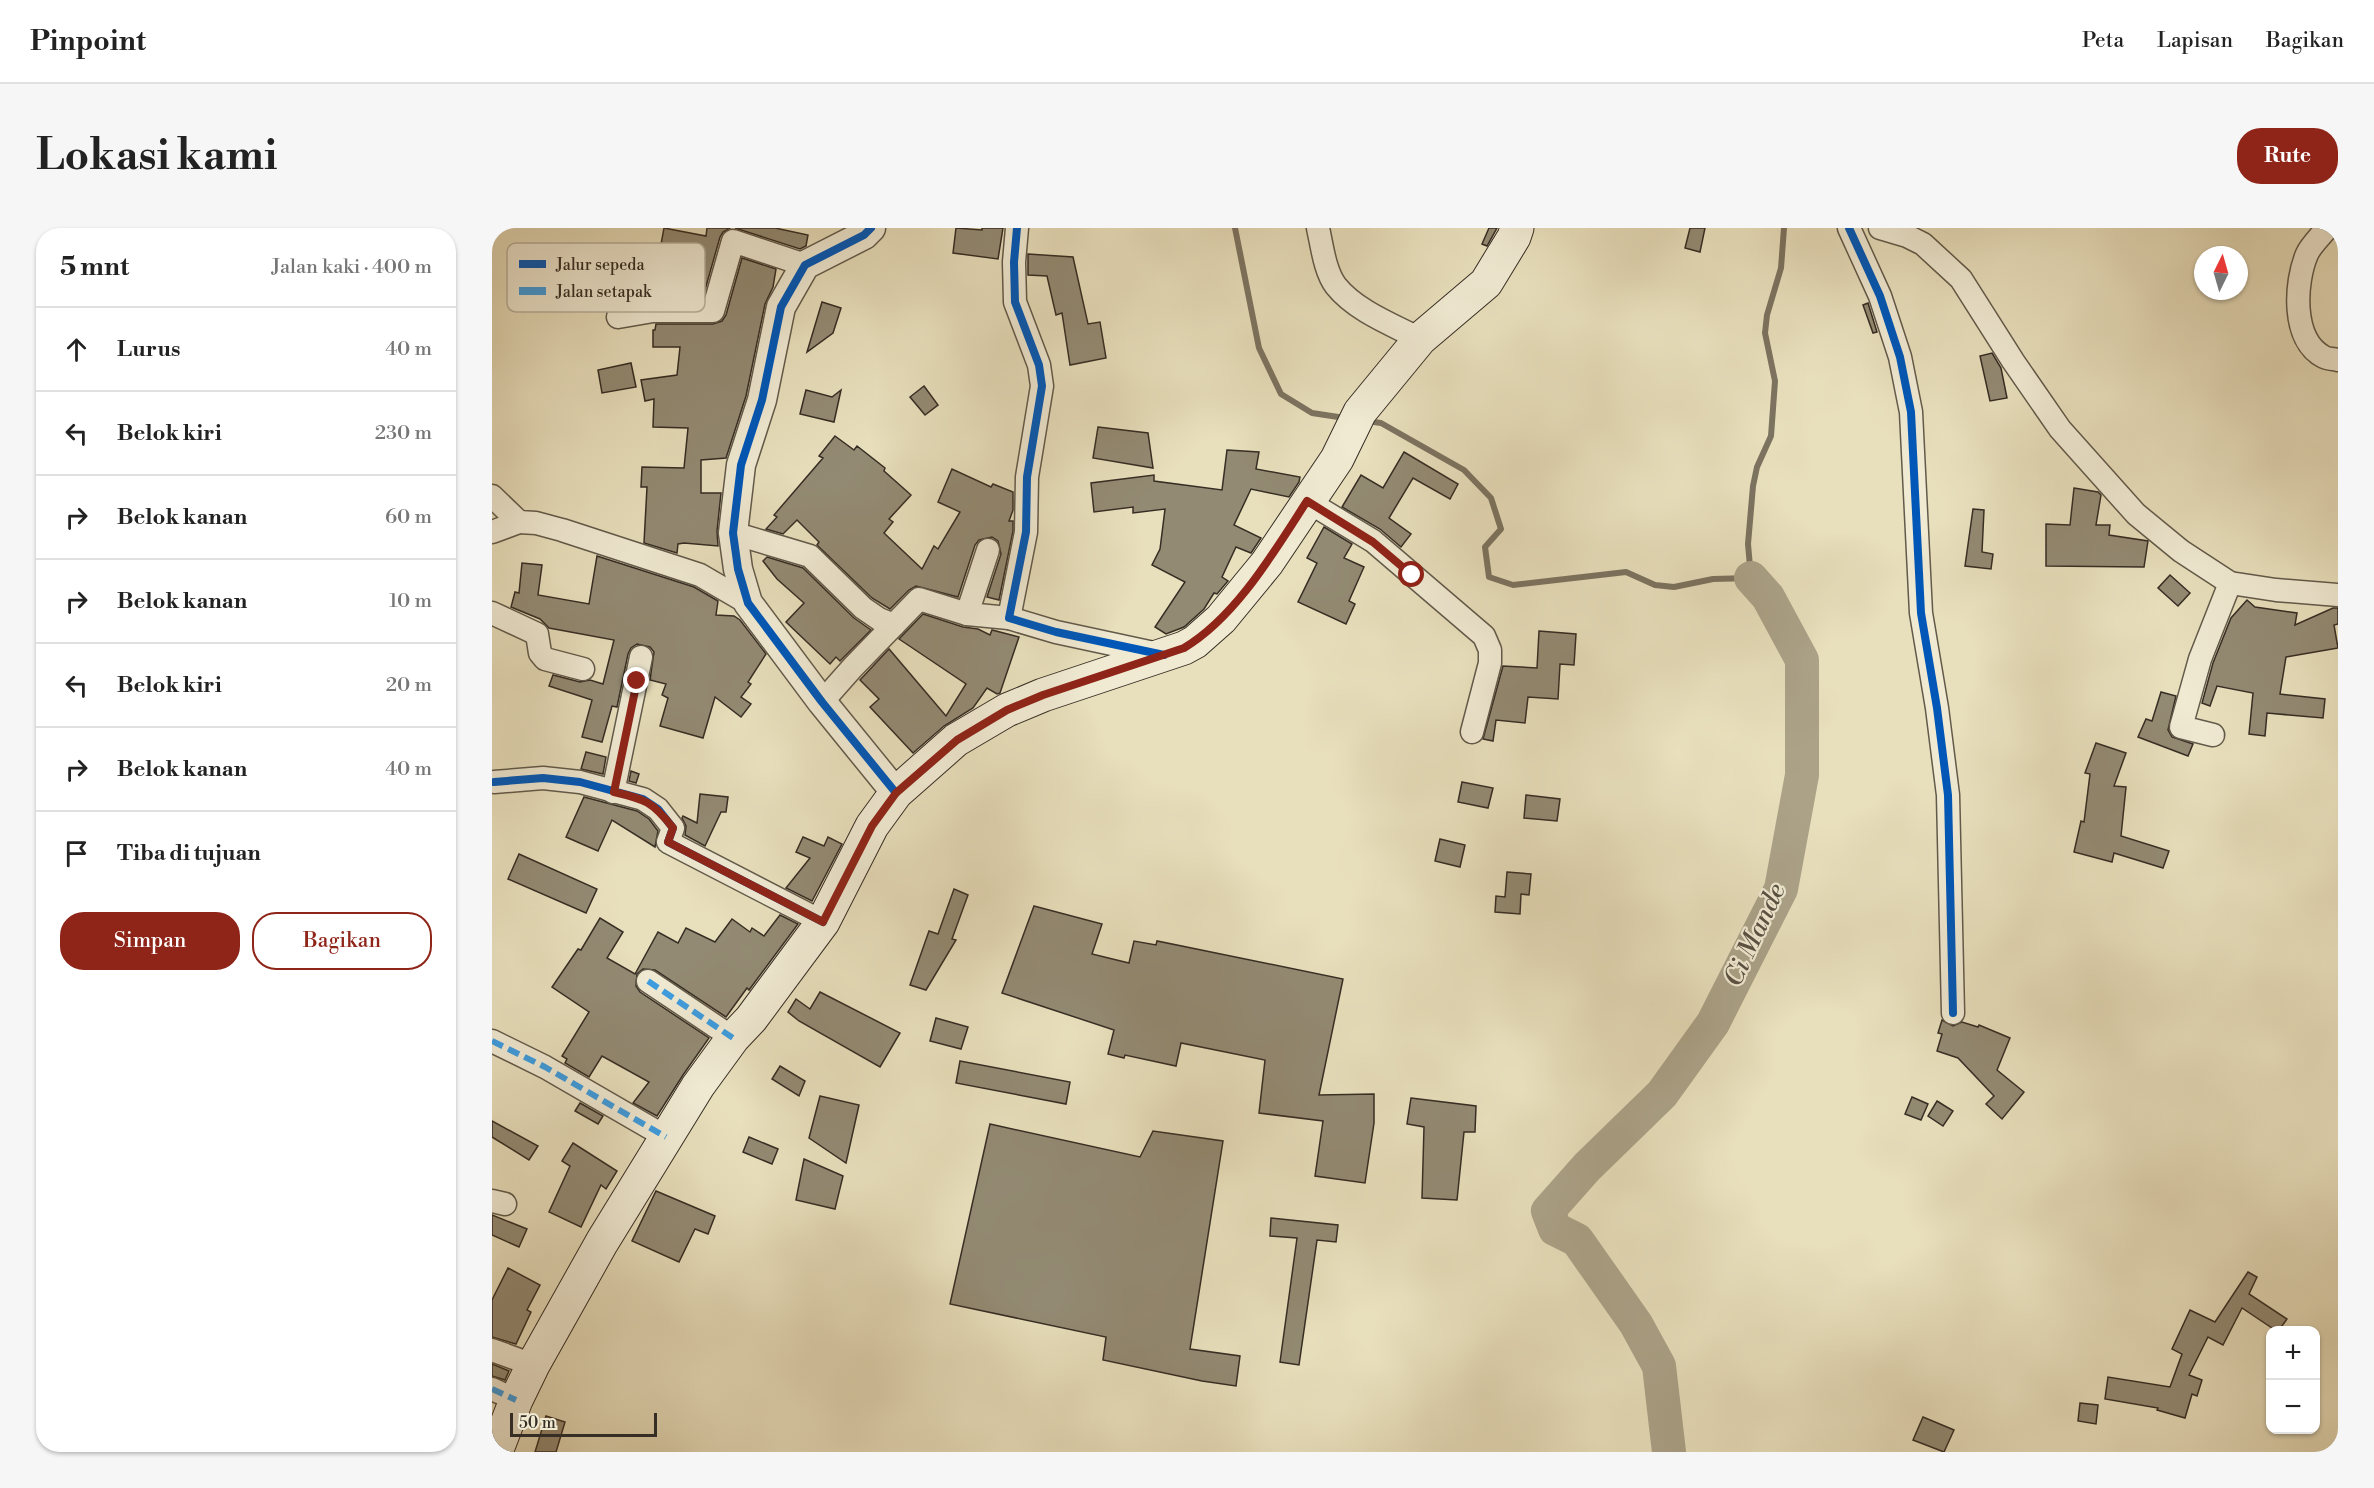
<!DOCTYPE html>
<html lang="id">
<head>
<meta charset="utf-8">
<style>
	body { margin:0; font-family:"Libre Bodoni",serif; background:#f6f6f6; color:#222 }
	.controls { position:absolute; right:18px; bottom:18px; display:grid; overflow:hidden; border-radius:12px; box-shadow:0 2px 4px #0004 }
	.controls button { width:54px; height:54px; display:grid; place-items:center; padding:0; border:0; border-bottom:2px solid #e0e0e0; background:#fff; color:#222; font:30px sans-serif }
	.compass { position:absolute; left:1702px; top:18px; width:54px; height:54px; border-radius:50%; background:#fff; box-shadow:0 2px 4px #0004; rotate:5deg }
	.scale { position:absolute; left:18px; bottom:15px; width:147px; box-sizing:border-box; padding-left:6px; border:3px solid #362d24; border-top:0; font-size:16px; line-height:21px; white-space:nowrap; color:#362d24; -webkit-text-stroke:4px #f0ead3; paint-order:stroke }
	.stop { position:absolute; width:18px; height:18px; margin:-14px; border:4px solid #8f2418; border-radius:50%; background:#fff }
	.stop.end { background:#8f2418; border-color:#fff; box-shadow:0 2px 6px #0008 }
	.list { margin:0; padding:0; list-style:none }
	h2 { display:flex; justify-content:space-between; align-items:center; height:78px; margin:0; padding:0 24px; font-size:26px }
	h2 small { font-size:20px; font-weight:400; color:#767676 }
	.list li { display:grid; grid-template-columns:39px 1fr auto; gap:18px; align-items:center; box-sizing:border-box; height:84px; padding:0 24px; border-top:2px solid #e0e0e0 }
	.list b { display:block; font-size:22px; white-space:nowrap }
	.list em { font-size:20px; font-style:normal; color:#767676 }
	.actions { display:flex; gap:12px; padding:18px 24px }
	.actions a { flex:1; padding:14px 0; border:2px solid #8f2418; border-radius:24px; text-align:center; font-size:21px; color:#8f2418 }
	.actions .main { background:#8f2418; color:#fff }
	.icon { flex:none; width:33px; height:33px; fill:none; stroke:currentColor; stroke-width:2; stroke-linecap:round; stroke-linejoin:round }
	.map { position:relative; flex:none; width:1846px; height:1224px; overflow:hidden; border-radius:24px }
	header { display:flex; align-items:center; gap:36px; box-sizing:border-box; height:84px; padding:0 30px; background:#fff; border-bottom:2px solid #e0e0e0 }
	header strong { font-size:28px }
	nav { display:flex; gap:33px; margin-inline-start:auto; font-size:21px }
	.intro { display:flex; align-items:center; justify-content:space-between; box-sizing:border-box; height:144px; padding:0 36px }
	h1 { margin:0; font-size:42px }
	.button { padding:15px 27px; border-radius:24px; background:#8f2418; color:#fff; font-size:21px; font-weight:700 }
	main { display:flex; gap:36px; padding:0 36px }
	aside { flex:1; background:#fff; border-radius:24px; box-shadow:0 2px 4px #0004 }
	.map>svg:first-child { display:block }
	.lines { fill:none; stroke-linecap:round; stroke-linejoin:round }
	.stream { stroke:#7c7360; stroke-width:6 }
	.river { stroke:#aba288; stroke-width:34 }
	.building { fill:#938a73; stroke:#362d24; stroke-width:1.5 }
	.minor-casing { stroke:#625a4a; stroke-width:25 }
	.tertiary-casing { stroke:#625a4a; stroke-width:31 }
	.secondary-casing { stroke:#362d24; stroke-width:35 }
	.minor { stroke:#f0ead3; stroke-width:22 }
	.tertiary { stroke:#f0ead3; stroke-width:28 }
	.secondary { stroke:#f0ead3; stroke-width:33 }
	.quiet { stroke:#3e9de0; stroke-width:6; stroke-dasharray:12 6; stroke-linecap:butt }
	.cycleway-casing { stroke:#f0ead3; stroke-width:11 }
	.cycleway { stroke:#0057b8; stroke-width:8 }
	.route { stroke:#8f2418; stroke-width:8 }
	.labels { text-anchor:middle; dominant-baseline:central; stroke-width:4.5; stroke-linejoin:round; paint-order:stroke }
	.water-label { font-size:26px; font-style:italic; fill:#595042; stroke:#f0ead3 }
	.key { fill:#f0ead3; stroke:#b8b19e; stroke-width:1.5 }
	.key-label { font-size:16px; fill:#362d24 }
</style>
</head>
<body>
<header>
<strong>Pinpoint</strong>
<nav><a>Peta</a><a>Lapisan</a><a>Bagikan</a></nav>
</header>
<div class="intro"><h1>Lokasi kami</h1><a class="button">Rute</a></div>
<main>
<aside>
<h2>5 mnt<small>Jalan kaki · 400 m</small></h2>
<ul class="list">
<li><svg class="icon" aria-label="ahead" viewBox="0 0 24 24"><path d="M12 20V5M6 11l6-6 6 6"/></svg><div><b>Lurus</b></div><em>40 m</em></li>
<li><svg class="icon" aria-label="left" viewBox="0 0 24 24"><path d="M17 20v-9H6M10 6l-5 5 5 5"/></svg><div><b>Belok kiri</b></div><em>230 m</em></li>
<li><svg class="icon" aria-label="right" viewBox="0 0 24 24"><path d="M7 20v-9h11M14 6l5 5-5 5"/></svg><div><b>Belok kanan</b></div><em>60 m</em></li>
<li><svg class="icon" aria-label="right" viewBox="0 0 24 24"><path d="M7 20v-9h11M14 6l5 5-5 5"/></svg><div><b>Belok kanan</b></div><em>10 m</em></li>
<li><svg class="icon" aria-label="left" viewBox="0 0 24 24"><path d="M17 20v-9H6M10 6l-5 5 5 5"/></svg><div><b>Belok kiri</b></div><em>20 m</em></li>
<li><svg class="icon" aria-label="right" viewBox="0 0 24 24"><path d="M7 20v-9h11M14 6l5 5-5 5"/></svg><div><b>Belok kanan</b></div><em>40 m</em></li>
<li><svg class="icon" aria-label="arrive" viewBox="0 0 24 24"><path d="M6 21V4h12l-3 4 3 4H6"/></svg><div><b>Tiba di tujuan</b></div></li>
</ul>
<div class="actions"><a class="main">Simpan</a><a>Bagikan</a></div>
</aside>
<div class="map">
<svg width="1846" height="1224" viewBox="0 0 1846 1224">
	<rect width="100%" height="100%" fill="#e8dfbc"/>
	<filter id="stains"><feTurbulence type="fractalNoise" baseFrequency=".00333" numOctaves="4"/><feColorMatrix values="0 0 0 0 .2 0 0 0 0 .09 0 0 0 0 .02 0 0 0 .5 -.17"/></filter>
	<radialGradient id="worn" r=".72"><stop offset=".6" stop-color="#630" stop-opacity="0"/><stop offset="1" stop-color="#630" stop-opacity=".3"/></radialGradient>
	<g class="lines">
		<g class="stream">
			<path d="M 743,0 L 767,120 L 789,166 L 820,185 L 853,190"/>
			<path d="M 875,193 L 889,195 L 972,242 L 999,270 L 1009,301 L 993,319 L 997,349 L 1021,357 L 1134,344 L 1163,357 L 1182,359 L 1221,351 L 1259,350 L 1256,316 L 1261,258 L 1265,239 L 1279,208 L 1283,153 L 1273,105 L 1275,87 L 1289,40 L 1292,0"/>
		</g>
		<path class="river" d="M 1177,1224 L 1167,1138 L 1144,1096 L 1085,1012 L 1063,1001 L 1056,983 L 1095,939 L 1170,866 L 1221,795 L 1289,661 L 1310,547 L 1310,432 L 1276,369 L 1259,350"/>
	</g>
	<g class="building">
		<path d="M 172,0 L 214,8 L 215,0 L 238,0 L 231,4 L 228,9 L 211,69 L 169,69 L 175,40 L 165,38 Z"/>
		<path d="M 243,0 L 283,0 L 316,7 L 314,18 L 308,21 Z"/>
		<path d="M 464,0 L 490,2 L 490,0 L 511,0 L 506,31 L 461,25 Z"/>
		<path d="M 997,0 L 1005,0 L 995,18 L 990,16 Z"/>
		<path d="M 1198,0 L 1213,0 L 1208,24 L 1193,20 Z"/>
		<path d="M 536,26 L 581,29 L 596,96 L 608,94 L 614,130 L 578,137 L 570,85 L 564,87 L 555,48 L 536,47 Z"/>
		<path d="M 250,30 L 284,41 L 281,59 L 273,76 L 254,168 L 234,230 L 209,232 L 209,265 L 229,265 L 225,303 L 226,318 L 192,315 L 186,316 L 185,325 L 152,315 L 155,259 L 149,259 L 150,239 L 192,240 L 196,200 L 161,199 L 162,171 L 153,173 L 149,152 L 185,147 L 188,119 L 161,119 L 161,102 L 163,102 L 164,96 L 221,96 L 230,93 L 234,87 Z"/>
		<path d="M 330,74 L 349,80 L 341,105 L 315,124 Z"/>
		<path d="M 1376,75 L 1385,104 L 1381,105 L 1371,77 Z"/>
		<path d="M 1500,125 L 1509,140 L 1515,170 L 1498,173 L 1488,128 Z"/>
		<path d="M 139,135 L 144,159 L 110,165 L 106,142 Z"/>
		<path d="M 432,158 L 446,177 L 433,187 L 418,169 Z"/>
		<path d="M 314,162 L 340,169 L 349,162 L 342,194 L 308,186 Z"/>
		<path d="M 606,199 L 656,205 L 661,240 L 601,230 Z"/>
		<path d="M 343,208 L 362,222 L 365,218 L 393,240 L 392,243 L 419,267 L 397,291 L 401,294 L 392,305 L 430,341 L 442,318 L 446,321 L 468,284 L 446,274 L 460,241 L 499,259 L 501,256 L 521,264 L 521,282 L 517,293 L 521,293 L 521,303 L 507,372 L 495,369 L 509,326 L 506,313 L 500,309 L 487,312 L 483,317 L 466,369 L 424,358 L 417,362 L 398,381 L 380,370 L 325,317 L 327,314 L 305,292 L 291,306 L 274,301 L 285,289 L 282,287 L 331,230 L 327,228 Z"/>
		<path d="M 735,222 L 767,224 L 764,241 L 808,249 L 807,254 L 797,269 L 759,261 L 742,297 L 769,310 L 759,325 L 744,319 L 730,349 L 736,353 L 725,366 L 722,365 L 712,381 L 692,399 L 674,406 L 663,399 L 693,354 L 660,337 L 668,321 L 673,281 L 641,285 L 641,279 L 602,284 L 599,255 L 662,247 L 662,253 L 730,262 Z"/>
		<path d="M 912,224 L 966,256 L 958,271 L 921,250 L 897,290 L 919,306 L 909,319 L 888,301 L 850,279 L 869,247 L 891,260 Z"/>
		<path d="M 1582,260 L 1606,264 L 1609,267 L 1604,297 L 1618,297 L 1617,307 L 1656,313 L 1652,339 L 1554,338 L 1554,296 L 1578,297 Z"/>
		<path d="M 1481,281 L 1492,282 L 1490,324 L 1501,326 L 1499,341 L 1473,338 Z"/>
		<path d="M 832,299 L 860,316 L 852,330 L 872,339 L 857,373 L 863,376 L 854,396 L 806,374 L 825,335 L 815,330 Z"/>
		<path d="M 105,328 L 202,359 L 226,373 L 224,387 L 242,388 L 248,392 L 274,426 L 256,454 L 259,456 L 249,469 L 259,476 L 249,489 L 223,469 L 211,510 L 168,498 L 176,470 L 170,467 L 174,456 L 158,452 L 162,424 L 158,419 L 145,416 L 139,420 L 136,426 L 125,479 L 120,478 L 110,514 L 90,509 L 100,472 L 57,458 L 61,447 L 88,454 L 98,452 L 111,456 L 122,412 L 57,400 L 48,391 L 19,379 L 23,364 L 27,365 L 30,335 L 50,337 L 46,367 L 97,376 Z"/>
		<path d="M 275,329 L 311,340 L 362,390 L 379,402 L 348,433 L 344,429 L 338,436 L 294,394 L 312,375 L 285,351 L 271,333 Z"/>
		<path d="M 1678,347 L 1698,365 L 1686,378 L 1666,360 Z"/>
		<path d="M 1755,372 L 1763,379 L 1805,385 L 1803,397 L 1841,380 L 1846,380 L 1846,396 L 1842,397 L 1846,420 L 1794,429 L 1788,466 L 1833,471 L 1831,490 L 1775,485 L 1773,508 L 1757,506 L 1761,465 L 1725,458 L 1718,478 L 1710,475 L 1721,435 L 1739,390 Z"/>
		<path d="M 431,386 L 471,399 L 486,401 L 498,407 L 500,402 L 527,409 L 508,465 L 505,466 L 495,460 L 481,480 L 452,498 L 421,525 L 378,479 L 387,471 L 368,452 L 397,421 L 454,488 L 474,456 L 407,411 Z"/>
		<path d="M 1047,403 L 1084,406 L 1082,437 L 1068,436 L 1066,471 L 1036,469 L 1033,495 L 1004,492 L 1001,513 L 991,511 L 1011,438 L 1045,440 Z"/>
		<path d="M 1669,464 L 1684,468 L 1676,502 L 1680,509 L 1701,516 L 1696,528 L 1646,509 L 1654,491 L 1660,493 Z"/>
		<path d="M 1604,515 L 1634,525 L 1622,558 L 1634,559 L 1629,608 L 1677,623 L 1671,640 L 1622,625 L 1620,634 L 1582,624 L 1589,593 L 1592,594 L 1598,546 L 1593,545 Z"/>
		<path d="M 94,524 L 114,529 L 111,546 L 89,541 Z"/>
		<path d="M 139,543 L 147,546 L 144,555 L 137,553 Z"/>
		<path d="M 970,554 L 1001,560 L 996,580 L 966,574 Z"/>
		<path d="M 208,566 L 236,569 L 234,584 L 229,584 L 213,618 L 193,607 L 194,598 L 190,590 L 191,588 L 205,595 Z"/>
		<path d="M 1034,567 L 1068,571 L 1065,593 L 1032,590 Z"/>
		<path d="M 92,569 L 145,583 L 157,591 L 166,603 L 163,619 L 120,592 L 106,623 L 74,609 Z"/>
		<path d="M 311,609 L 332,618 L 336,609 L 350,616 L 320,673 L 294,660 L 318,630 L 304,624 Z"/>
		<path d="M 948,611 L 973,617 L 968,639 L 943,633 Z"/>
		<path d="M 27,626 L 105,661 L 94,685 L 16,651 Z"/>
		<path d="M 1015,644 L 1039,646 L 1037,667 L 1029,666 L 1028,686 L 1003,684 L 1004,668 L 1013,669 Z"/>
		<path d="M 462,661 L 476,667 L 460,711 L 464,712 L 434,762 L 418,757 L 437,703 L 446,706 Z"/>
		<path d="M 542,678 L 610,696 L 600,726 L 637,735 L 642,713 L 664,717 L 665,713 L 851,751 L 827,867 L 882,866 L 882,895 L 873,955 L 823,948 L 831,893 L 767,885 L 773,832 L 689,815 L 684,838 L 633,827 L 632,830 L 616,826 L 622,802 L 510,765 Z"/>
		<path d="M 288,687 L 306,696 L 257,762 L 255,760 L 234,789 L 163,742 L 151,741 L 145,746 L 144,758 L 148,764 L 217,810 L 191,847 L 165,888 L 141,875 L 157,854 L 110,828 L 97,849 L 73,835 L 75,831 L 70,828 L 97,784 L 60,759 L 86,721 L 89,722 L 108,690 L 131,704 L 115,730 L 143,746 L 166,704 L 186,715 L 194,700 L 223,714 L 240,691 L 258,704 L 260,700 L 272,708 Z"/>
		<path d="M 328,764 L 408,805 L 388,839 L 307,793 L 296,784 L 304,771 L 318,781 Z"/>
		<path d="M 444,790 L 476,799 L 469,821 L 438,813 Z"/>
		<path d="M 1450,792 L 1461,798 L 1470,794 L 1486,799 L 1487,797 L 1518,810 L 1505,842 L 1532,864 L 1510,891 L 1494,876 L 1502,868 L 1466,830 L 1445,823 L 1450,806 L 1446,805 Z"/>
		<path d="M 468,833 L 578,854 L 574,876 L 464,855 Z"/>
		<path d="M 288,838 L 313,853 L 307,868 L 280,851 Z"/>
		<path d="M 328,868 L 367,877 L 354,935 L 317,910 Z"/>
		<path d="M 1420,869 L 1436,876 L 1429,892 L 1413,886 Z"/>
		<path d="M 919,870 L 984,878 L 983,904 L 972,904 L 965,972 L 930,970 L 932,899 L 915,896 Z"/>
		<path d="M 1445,873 L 1461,883 L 1451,898 L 1436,888 Z"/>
		<path d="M 88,875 L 111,888 L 106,896 L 83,883 Z"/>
		<path d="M 0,893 L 46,918 L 37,932 L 0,909 Z"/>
		<path d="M 498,896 L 648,929 L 661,903 L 731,913 L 698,1121 L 748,1128 L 744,1158 L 710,1153 L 611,1132 L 614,1109 L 458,1076 Z"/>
		<path d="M 257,909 L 286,921 L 280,936 L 251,924 Z"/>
		<path d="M 81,915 L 125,943 L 114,961 L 109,957 L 89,999 L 57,984 L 78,938 L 70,933 Z"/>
		<path d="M 312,931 L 351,948 L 343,981 L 304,972 Z"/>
		<path d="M 164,963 L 223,988 L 216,1006 L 203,1001 L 187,1034 L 140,1013 Z"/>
		<path d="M 0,987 L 35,1001 L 27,1019 L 0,1007 Z"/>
		<path d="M 779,990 L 846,997 L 844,1014 L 825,1012 L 807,1137 L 788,1134 L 805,1010 L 778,1008 Z"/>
		<path d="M 16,1040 L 48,1057 L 35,1082 L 39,1084 L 24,1116 L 0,1109 L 0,1072 Z"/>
		<path d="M 1756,1044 L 1765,1049 L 1757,1066 L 1795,1091 L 1787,1102 L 1783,1102 L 1750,1080 L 1731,1117 L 1716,1109 L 1697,1147 L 1710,1152 L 1705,1168 L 1700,1166 L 1693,1190 L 1665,1182 L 1666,1180 L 1613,1171 L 1616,1149 L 1678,1159 L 1690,1126 L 1680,1121 L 1698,1082 L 1723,1094 Z"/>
		<path d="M 0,1136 L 17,1143 L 13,1152 L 0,1148 Z"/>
		<path d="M 1588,1175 L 1606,1177 L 1604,1196 L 1586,1193 Z"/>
		<path d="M 54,1188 L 73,1194 L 64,1224 L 43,1224 Z"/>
		<path d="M 1431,1189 L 1462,1202 L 1452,1224 L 1421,1212 Z"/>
	</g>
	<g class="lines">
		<defs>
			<g id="minor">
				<path d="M 525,0 L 522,34 L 523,74 L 547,137 L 550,158 L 535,249 L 534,304 L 517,390 L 564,404 L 671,427"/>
				<path d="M 826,0 C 830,18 833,44 844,58 C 864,83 901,97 928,111"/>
				<path d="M 1357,0 L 1388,68 L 1408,129 L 1419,184 L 1429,385 L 1445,480 L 1456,567 L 1461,785"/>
				<path d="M 1388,0 L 1415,8 L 1431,16 L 1469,51 L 1521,133 L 1568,201 L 1644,286 L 1689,323 L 1738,355 L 1784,362 L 1846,367"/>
				<path d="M 1835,0 C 1829,8 1819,17 1815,26 C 1803,54 1799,112 1832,129 C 1836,131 1842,131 1846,132"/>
				<path d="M 126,89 L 161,83 L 221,83 L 241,13 L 313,37"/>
				<path d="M 0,268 L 27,294 L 44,295 L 70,302 L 208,347 L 256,375"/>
				<path d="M 815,273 L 881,313 L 992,408 L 998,422 L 998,435 L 980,504"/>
				<path d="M 0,304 L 27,294"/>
				<path d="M 241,305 L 318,328 L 371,380 L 387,391 L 402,397"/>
				<path d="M 0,385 L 45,406 L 48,425 L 53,431 L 91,441"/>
				<path d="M 475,386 L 496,322"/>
				<path d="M 330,474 L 361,439 L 427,371 L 475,386 L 517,390"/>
				<path d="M 1721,507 L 1689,499 L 1708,431 L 1738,355"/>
				<path d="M 2,554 L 51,550 L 88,554 L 151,571 L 166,581 L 181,600 L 176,614 L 331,694"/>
				<path d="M 121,564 L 149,429"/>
				<path d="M 156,753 L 241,810"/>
				<path d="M 0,813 L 53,839 L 174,909"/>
				<path d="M 0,973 L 13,976"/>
				<path d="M 0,1122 L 41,1137"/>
				<path d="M 0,1161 L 24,1172"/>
			</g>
			<path id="tertiary" d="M 379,0 L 372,7 L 313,37 L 289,79 L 270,172 L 249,237 L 241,305 L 246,341 L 256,375 L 330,474 L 404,565"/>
			<path id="secondary" d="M 4,1224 L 24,1172 L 41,1137 L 110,1014 L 206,858 L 241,810 L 259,791 L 331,694 L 380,598 L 404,565 L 464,512 L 515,482 L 551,467 L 692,420 L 703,414 L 729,391 L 775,335 L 845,231 L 868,184 L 928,111 L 994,55 L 1022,9 L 1025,0"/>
		</defs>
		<use href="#minor" class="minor-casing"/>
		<use href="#tertiary" class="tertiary-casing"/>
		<use href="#secondary" class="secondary-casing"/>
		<use href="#minor" class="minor"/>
		<use href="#tertiary" class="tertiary"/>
		<use href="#secondary" class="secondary"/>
		<g class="quiet">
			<path d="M 156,753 L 241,810"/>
			<path d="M 0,813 L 53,839 L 174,909"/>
			<path d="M 0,1161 L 24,1172"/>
		</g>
		<defs>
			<g id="cycleway">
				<path d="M 379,0 L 372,7 L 313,37 L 289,79 L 270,172 L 249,237 L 241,305 L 246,341 L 256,375 L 330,474 L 404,565"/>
				<path d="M 525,0 L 522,34 L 523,74 L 547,137 L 550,158 L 535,249 L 534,304 L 517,390 L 564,404 L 672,427"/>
				<path d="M 1357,0 L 1388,68 L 1408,129 L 1419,184 L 1429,385 L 1445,480 L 1456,567 L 1461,785"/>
				<path d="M 2,554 L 51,550 L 88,554 L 151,571 L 166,581 L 181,600 L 176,614 L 331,694"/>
			</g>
		</defs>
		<use href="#cycleway" class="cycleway-casing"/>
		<use href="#cycleway" class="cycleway"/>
	</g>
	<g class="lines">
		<path class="route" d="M 145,453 L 122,564 C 153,571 161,574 181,600 L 176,614 L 331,694 L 380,598 L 404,565 L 465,512 L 515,482 L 551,467 L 692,420 C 744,389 782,324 815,273 L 881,314 L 920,347"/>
	</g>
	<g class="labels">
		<g class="water-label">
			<text transform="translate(1263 707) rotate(-65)">Ci Mande</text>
		</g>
	</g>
	<rect x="15" y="15" width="198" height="69" rx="9" class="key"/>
	<rect x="27" y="32" width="27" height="8" fill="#0057b8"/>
	<rect x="27" y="59" width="27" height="8" fill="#3e9de0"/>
	<g class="key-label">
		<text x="64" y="42">Jalur sepeda</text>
		<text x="64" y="69">Jalan setapak</text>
	</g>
	<rect width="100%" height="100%" filter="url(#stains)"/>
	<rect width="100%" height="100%" fill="url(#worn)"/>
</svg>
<div class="controls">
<button>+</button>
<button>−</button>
</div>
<svg class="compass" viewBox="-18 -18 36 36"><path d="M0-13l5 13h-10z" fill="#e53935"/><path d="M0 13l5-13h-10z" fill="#767676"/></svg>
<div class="scale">50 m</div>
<div class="stop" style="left:920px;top:347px"></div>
<div class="stop end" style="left:145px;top:453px"></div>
</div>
</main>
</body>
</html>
